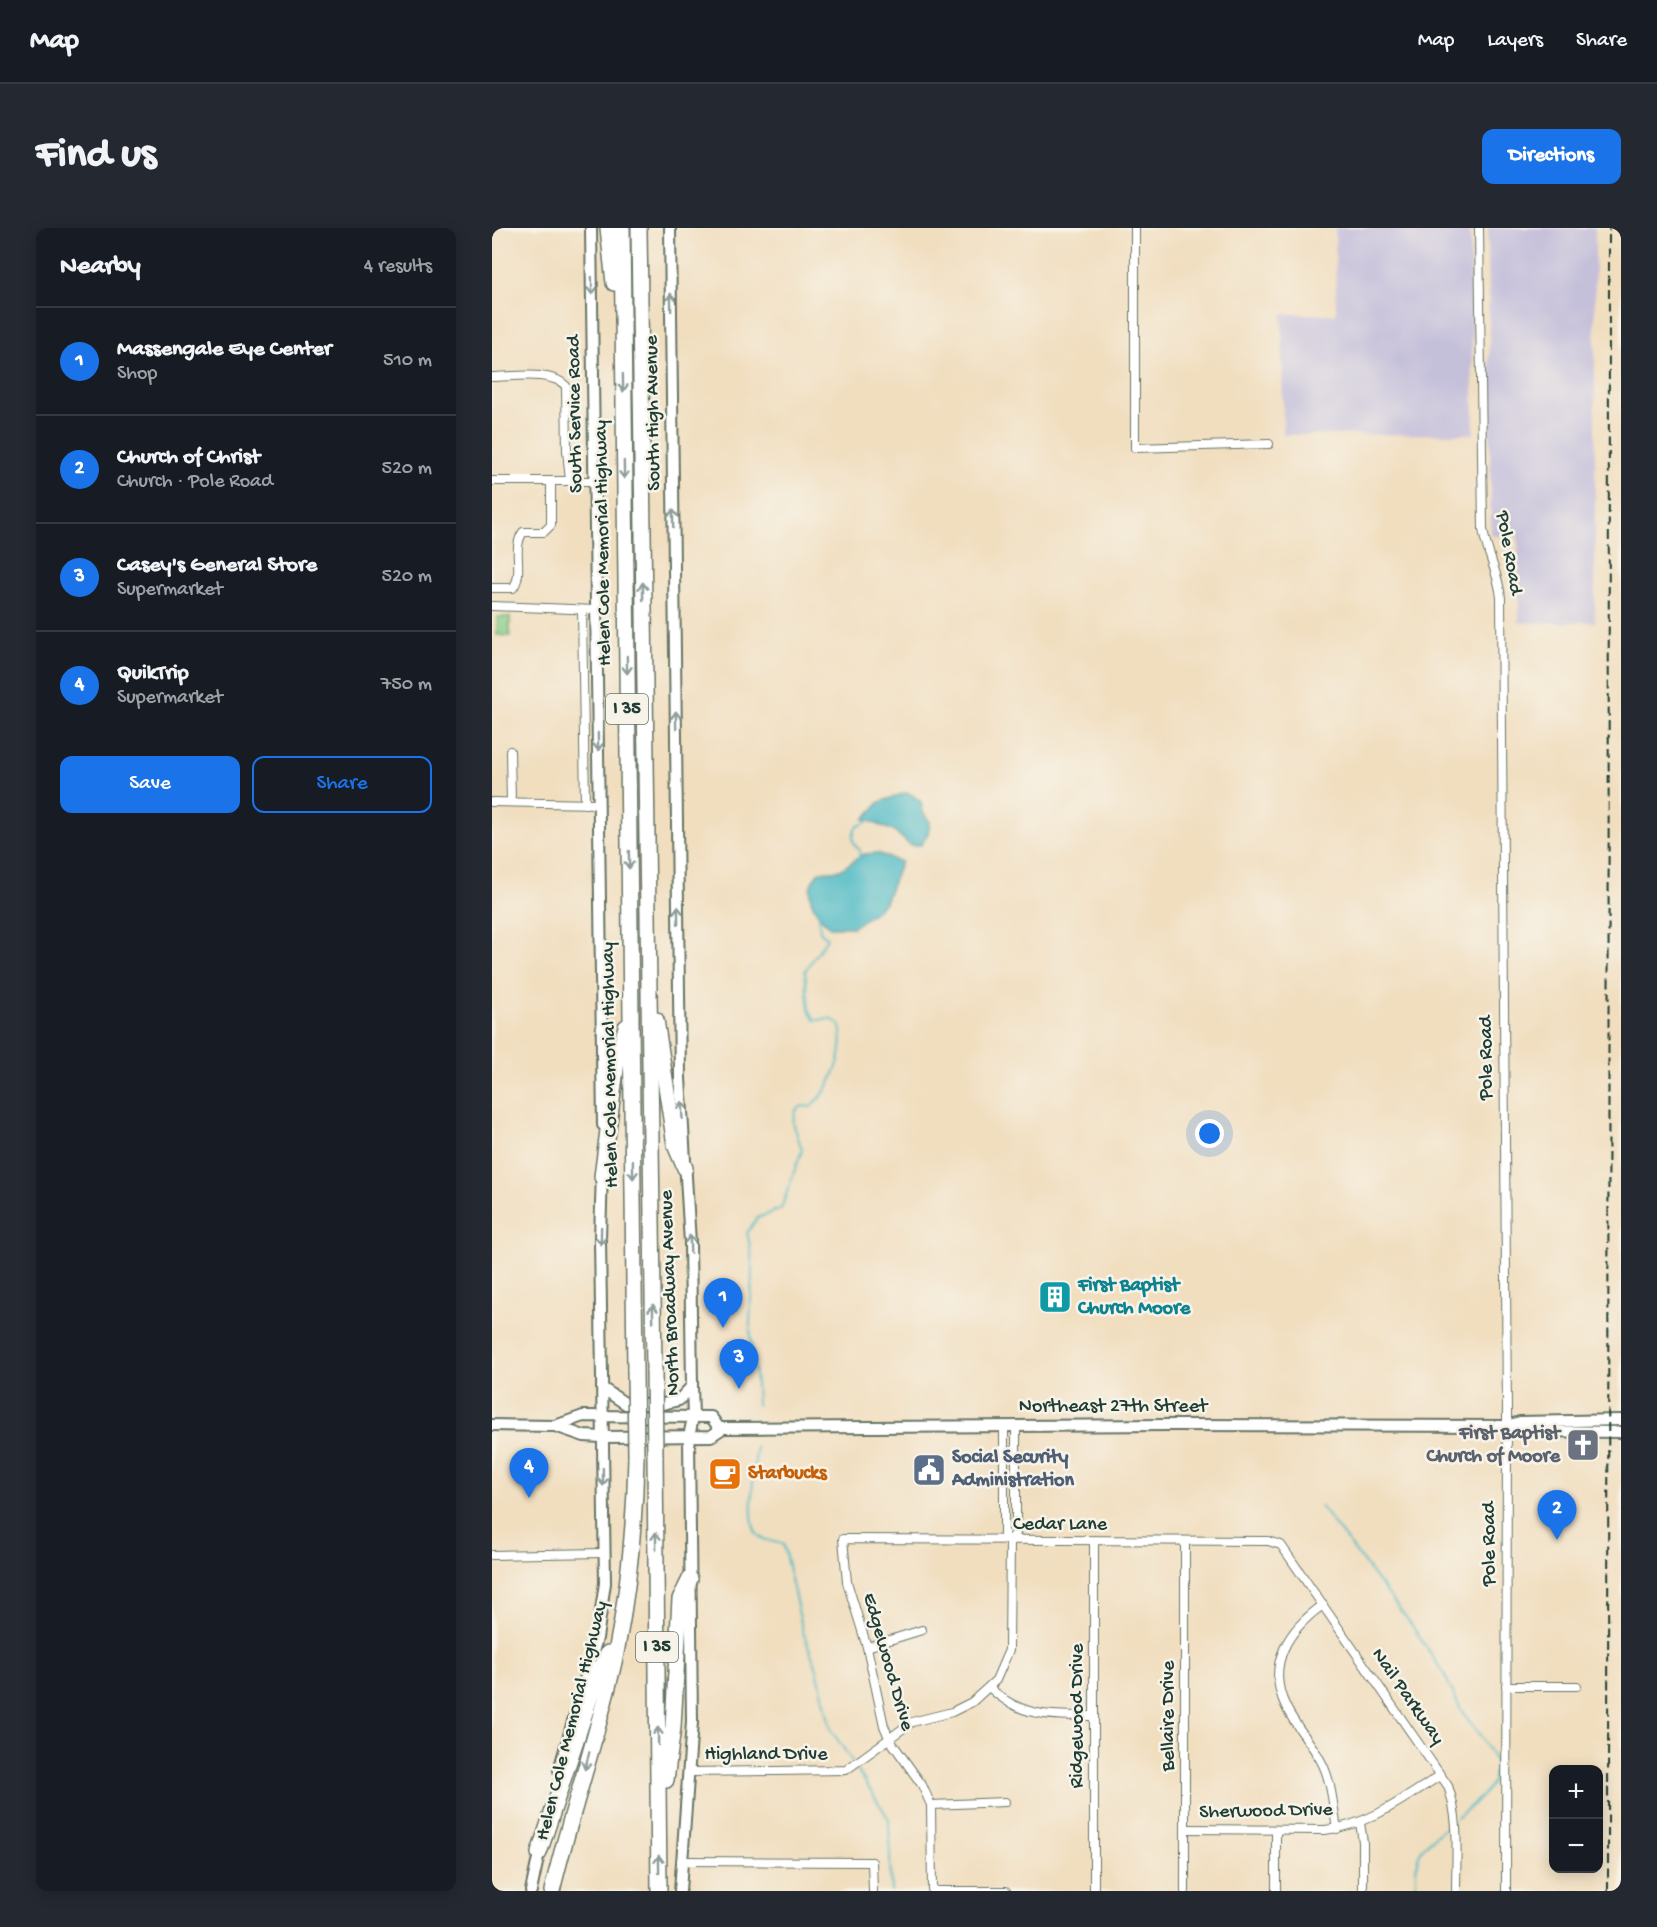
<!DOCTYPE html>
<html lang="en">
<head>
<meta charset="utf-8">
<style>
	body { margin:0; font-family:"Gochi Hand",sans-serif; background:#242831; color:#f1f3f6 }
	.controls { position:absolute; right:18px; bottom:18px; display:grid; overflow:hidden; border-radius:12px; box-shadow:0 3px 15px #0003 }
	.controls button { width:54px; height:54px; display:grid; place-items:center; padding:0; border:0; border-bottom:2px solid #363941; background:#171b24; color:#f1f3f6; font:30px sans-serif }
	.you { position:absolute; left:718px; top:906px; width:21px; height:21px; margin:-15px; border:4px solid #fff; border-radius:50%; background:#1a73e8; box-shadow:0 0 0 9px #1a73e833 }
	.badge { display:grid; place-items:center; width:39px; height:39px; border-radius:50%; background:#1a73e8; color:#fff; font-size:20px; font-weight:700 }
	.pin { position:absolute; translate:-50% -50px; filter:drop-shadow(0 2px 3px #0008) }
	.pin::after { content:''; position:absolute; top:32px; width:21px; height:18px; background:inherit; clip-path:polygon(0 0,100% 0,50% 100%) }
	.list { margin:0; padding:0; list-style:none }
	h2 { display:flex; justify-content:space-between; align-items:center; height:78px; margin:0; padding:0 24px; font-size:26px }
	h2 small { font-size:20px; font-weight:400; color:#9ea1a6 }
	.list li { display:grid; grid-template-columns:39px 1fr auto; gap:18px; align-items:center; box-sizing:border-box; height:108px; padding:0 24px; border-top:2px solid #363941 }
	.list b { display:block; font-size:22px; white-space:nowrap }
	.list p { margin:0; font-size:20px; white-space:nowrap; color:#9ea1a6 }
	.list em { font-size:20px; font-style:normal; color:#9ea1a6 }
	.actions { display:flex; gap:12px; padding:18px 24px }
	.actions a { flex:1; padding:14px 0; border:2px solid #1a73e8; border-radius:12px; text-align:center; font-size:21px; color:#1a73e8 }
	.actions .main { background:#1a73e8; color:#fff }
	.map { position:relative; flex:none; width:1129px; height:1663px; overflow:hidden; border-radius:12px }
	header { display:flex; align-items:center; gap:36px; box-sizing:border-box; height:84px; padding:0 30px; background:#171b24; border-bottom:2px solid #363941 }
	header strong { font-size:28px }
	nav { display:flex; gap:33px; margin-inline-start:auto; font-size:21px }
	.intro { display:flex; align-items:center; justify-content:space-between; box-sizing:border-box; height:144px; padding:0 36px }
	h1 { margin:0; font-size:42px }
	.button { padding:15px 27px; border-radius:12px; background:#1a73e8; color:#fff; font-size:21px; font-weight:700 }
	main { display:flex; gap:36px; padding:0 36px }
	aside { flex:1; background:#171b24; border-radius:12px; box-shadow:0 3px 15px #0003 }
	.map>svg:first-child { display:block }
	.industrial { fill:#c5c0da }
	.green { fill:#89ce88; stroke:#54865e; stroke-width:1.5 }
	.water { fill:#4bb9c4; stroke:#357b7c; stroke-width:1.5 }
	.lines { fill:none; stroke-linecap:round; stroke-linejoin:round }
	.stream { stroke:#4bb9c4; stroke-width:2 }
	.minor-casing { stroke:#687565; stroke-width:10 }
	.secondary-casing { stroke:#687565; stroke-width:14 }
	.motorway-casing { stroke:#687565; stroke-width:18 }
	.minor { stroke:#fff; stroke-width:8 }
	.secondary { stroke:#fff; stroke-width:10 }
	.motorway { stroke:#fff; stroke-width:15 }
	.rail { stroke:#1f3d34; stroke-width:2; stroke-dasharray:9 4.5; stroke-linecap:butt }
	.motorway-bridge-casing { stroke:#687565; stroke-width:18; stroke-linecap:butt }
	.motorway-bridge { stroke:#fff; stroke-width:15 }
	.oneway { stroke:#8f9e9a }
	.labels { text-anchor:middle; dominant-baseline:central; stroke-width:5; stroke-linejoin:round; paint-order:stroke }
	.shield { fill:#f7f3e8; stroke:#60746a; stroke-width:1.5 }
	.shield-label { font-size:18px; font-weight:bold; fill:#1f3d34 }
	.street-label { font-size:20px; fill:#1f3d34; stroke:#f7f3e8 }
	.culture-label { font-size:20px; font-weight:bold; fill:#0d838f; stroke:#f7f3e8; text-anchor:start }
	.worship-label { font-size:20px; font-weight:bold; fill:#5b616d; stroke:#f7f3e8; text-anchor:end }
	.service-label { font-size:20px; font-weight:bold; fill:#4e5e75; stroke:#f7f3e8; text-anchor:start }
	.food-label { font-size:20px; font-weight:bold; fill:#c56008; stroke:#f7f3e8; text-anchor:start }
</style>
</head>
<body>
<header>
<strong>Map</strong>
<nav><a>Map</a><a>Layers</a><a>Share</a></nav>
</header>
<div class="intro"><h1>Find us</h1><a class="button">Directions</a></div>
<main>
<aside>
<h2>Nearby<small>4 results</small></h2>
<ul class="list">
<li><span class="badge">1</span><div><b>Massengale Eye Center</b><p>Shop</p></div><em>510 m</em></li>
<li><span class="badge">2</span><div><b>Church of Christ</b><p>Church · Pole Road</p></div><em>520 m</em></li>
<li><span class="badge">3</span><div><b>Casey's General Store</b><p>Supermarket</p></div><em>520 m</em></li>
<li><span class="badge">4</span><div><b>QuikTrip</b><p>Supermarket</p></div><em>750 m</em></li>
</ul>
<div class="actions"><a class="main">Save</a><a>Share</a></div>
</aside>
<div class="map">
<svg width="1129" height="1663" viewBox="0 0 1129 1663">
	<rect width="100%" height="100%" fill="#f7f3e8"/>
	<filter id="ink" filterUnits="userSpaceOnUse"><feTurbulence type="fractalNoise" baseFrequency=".0167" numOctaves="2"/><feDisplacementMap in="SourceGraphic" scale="12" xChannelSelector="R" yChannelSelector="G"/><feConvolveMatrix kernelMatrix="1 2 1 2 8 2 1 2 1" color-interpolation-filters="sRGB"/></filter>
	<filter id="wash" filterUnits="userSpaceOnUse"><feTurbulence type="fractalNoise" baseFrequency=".008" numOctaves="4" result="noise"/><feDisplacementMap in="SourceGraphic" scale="24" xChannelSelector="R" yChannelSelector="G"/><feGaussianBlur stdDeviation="1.35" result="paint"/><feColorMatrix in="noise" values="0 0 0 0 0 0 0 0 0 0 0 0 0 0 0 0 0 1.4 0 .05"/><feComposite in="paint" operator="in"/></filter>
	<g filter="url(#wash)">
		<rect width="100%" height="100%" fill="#f1debf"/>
		<g class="industrial">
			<path d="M 843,0 L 978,0 L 982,206 L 791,207 L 790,86 L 844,86 Z"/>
			<path d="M 996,0 L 1103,0 L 1103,394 L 1027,395 L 1026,308 L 999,308 Z"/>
		</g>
		<path class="green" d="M 5,389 L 18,389 L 18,408 L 5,407 Z"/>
		<g class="water">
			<path d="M 413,565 L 419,566 L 429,574 L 431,584 L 438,594 L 436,606 L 429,617 L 418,617 L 402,603 L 372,591 L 388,574 Z"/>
			<path d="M 385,625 L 409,634 L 393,674 L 385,682 L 361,699 L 338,699 C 321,684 309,663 327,644 L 348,642 L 372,626 Z"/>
		</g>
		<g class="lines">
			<g class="stream">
				<path d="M 367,630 L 368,622 C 359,616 360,608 364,599 L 375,594"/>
				<path d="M 265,1177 C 265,1150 259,1125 258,1098 C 258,1066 264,1036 255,1005 L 265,990 L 289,981 L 310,922 L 301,894 L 304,882 L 310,878 L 319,879 C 341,859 354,826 348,797 L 339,791 L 323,792 L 317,782 L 313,743 L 335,710 L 328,703 L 327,688"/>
				<path d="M 264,1219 C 264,1236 252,1299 268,1309 C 273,1313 284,1314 291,1316 L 311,1404 L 325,1441 L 339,1502 L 360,1533"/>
				<path d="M 828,1278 L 919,1396 L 952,1446 L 969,1482 L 990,1510 L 1003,1534 L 1001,1553 L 989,1569 L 965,1590"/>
				<path d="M 366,1543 L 397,1591 L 399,1663"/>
				<path d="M 924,1663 C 922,1618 929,1622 961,1593"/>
			</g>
		</g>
	</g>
	<g filter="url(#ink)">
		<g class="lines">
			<defs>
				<g id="minor">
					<path d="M 643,0 L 643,220 L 777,216"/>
					<path d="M 987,0 L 991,301 C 994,325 1007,345 1009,370 L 1015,1185 L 1014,1663"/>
					<path d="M 0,149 C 21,149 59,142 74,158 L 75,222 L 78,253"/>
					<path d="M 0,253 L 103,253"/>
					<path d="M 0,360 L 21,360 C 33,344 19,321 31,304 L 52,304 L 59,297 L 59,253"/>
					<path d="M 0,378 L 105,382"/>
					<path d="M 90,382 L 93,576"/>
					<path d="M 18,523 L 19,574"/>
					<path d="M 0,574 L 107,576"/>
					<path d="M 512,1198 L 512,1307 L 518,1313"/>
					<path d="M 602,1313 L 602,1663"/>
					<path d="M 0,1327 L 112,1325"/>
					<path d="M 831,1377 C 797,1401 773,1436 794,1479 C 803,1498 819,1514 829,1533 C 840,1553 841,1579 845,1601"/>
					<path d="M 375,1419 L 430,1402"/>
					<path d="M 1014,1458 L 1085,1458"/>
					<path d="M 498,1460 C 529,1490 562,1488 602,1488"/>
					<path d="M 197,1544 L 354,1542 L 420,1494 L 460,1484 L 480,1474 L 504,1452 L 517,1422 L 518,1313 L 524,1305 L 524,1198"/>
					<path d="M 439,1577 L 513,1574"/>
					<path d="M 868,1595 L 871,1614 L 871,1663"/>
					<path d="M 693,1601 L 833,1602 C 878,1597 911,1571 949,1547"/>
					<path d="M 784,1602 L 784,1663"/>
					<path d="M 189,1633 L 380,1634 L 381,1663"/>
					<path d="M 440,1663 L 439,1577 L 430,1557 L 398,1512 L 392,1498 L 375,1419 L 355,1354 L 351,1311 L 776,1313 L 789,1317 L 956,1558 C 968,1592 964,1628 964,1663"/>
					<path d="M 440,1663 L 514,1663"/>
					<path d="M 693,1663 L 693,1313"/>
				</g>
				<g id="secondary">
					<path d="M 99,0 L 111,897"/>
					<path d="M 178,0 L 188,850 L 198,1015 L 200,1158 L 201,1189 L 197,1209 L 200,1494 L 188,1663"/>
					<path d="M 110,1160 L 134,1176 L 171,1176 L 187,1172 L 200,1158"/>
					<path d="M 0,1197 L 63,1198 L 91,1188 L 219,1189 L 228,1201"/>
					<path d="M 63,1198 L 92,1208 L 110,1209 L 219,1208 L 231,1200 L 677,1197 L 1015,1198 L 1028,1194 L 1129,1192"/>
					<path d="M 1015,1198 L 1028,1203 L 1129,1204"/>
					<path d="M 67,1542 L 105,1410 L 113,1355 L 108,1011 L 110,942"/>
					<path d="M 39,1663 L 48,1621"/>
				</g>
				<g id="motorway">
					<path d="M 116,0 L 122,55"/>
					<path d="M 130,0 L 143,1142"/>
					<path d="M 147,0 L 162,1143"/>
					<path d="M 164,792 L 183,917 L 193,940"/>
					<path d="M 110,949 L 125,833 L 134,799"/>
					<path d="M 163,1228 L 167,1663"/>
					<path d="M 174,1552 L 181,1499 L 188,1371 L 198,1351"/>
					<path d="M 47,1625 L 103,1454 L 116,1425"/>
					<path d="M 60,1663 C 79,1583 107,1505 124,1425 C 137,1360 143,1295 144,1229"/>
				</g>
			</defs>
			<use href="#minor" class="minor-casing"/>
			<use href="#secondary" class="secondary-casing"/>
			<use href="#motorway" class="motorway-casing"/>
			<use href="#minor" class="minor"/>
			<use href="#secondary" class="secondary"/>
			<use href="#motorway" class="motorway"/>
			<path class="rail" d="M 1116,1663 L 1117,0"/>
			<defs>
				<g id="motorway-bridge">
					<path d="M 143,1142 L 144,1229"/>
					<path d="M 162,1143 L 163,1228"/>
				</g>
			</defs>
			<use href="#motorway-bridge" class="motorway-bridge-casing"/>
			<use href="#motorway-bridge" class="motorway-bridge"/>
		</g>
		<defs><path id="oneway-shaft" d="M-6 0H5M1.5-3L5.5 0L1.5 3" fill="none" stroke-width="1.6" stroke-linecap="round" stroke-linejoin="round" transform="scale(1.5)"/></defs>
		<g class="oneway">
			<use href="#oneway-shaft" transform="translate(100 58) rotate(89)"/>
			<use href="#oneway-shaft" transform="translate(179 74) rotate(-91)"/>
			<use href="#oneway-shaft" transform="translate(131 155) rotate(89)"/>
			<use href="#oneway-shaft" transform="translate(132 242) rotate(89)"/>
			<use href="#oneway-shaft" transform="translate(181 290) rotate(-91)"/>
			<use href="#oneway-shaft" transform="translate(151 363) rotate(-91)"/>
			<use href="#oneway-shaft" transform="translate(135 437) rotate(89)"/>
			<use href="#oneway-shaft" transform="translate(184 492) rotate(-91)"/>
			<use href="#oneway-shaft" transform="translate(106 514) rotate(89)"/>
			<use href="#oneway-shaft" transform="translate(137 632) rotate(89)"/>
			<use href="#oneway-shaft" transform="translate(186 687) rotate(-91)"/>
			<use href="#oneway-shaft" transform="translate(190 882) rotate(-93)"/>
			<use href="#oneway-shaft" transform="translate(141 942) rotate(89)"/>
			<use href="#oneway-shaft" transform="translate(109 1008) rotate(91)"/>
			<use href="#oneway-shaft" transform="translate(198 1016) rotate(-92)"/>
			<use href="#oneway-shaft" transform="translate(161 1085) rotate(-91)"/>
			<use href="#oneway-shaft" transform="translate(111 1249) rotate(89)"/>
			<use href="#oneway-shaft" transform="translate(164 1313) rotate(-91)"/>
			<use href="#oneway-shaft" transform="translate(166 1508) rotate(-91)"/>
			<use href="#oneway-shaft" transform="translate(95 1533) rotate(105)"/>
			<use href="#oneway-shaft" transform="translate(167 1636) rotate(-91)"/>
		</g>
	</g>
	<defs>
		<symbol id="building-square" viewBox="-11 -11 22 22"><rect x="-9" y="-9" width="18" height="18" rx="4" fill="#0f9aa8" stroke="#f7f3e8"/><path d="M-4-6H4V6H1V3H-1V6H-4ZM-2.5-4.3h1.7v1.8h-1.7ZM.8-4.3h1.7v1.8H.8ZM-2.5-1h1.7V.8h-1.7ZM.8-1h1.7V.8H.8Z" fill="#fff"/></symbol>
		<symbol id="church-square" viewBox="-11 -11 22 22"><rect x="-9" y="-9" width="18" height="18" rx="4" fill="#6b7280" stroke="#f7f3e8"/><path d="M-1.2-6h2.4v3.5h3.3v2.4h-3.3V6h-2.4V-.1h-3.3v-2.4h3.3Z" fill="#fff"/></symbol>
		<symbol id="civic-square" viewBox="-11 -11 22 22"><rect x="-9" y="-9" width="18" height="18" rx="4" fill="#5c6f8a" stroke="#f7f3e8"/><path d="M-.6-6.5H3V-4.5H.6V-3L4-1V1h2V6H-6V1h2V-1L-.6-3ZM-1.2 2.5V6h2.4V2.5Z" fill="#fff"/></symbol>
		<symbol id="cafe-square" viewBox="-11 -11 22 22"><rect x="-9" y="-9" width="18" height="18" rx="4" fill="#e8710a" stroke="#f7f3e8"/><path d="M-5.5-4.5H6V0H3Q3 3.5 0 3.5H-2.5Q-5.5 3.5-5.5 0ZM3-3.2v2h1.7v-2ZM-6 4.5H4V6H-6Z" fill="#fff"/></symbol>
	</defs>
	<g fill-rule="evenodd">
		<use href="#building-square" x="544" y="1050" width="38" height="38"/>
		<use href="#church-square" x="1072" y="1198" width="38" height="38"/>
		<use href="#civic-square" x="418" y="1223" width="38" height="38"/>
		<use href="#cafe-square" x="214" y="1227" width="38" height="38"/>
	</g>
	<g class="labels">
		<g class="shield">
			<rect x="114" y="466" width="42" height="30" rx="4.5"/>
			<rect x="144" y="1404" width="42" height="30" rx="4.5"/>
		</g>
		<g class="shield-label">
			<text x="135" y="481">I 35</text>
			<text x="165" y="1419">I 35</text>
		</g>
		<g class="street-label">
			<text transform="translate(162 185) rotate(-91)">South High Avenue</text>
			<text transform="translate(84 186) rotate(-91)">South Service Road</text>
			<text transform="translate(112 315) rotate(-91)">Helen Cole Memorial Highway</text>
			<text transform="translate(1016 325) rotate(80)">Pole Road</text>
			<text transform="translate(995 830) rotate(-90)">Pole Road</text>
			<text transform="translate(119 837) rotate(-91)">Helen Cole Memorial Highway</text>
			<text transform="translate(179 1065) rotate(-92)">North Broadway Avenue</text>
			<text x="621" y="1179">Northeast 27th Street</text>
			<text x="568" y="1297">Cedar Lane</text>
			<text transform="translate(998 1316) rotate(-90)">Pole Road</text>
			<text transform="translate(395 1434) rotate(74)">Edgewood Drive</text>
			<text transform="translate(915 1469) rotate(55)">Nail Parkway</text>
			<text transform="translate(586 1488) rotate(-90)">Ridgewood Drive</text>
			<text transform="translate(677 1488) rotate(-90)">Bellaire Drive</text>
			<text transform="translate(81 1493) rotate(-76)">Helen Cole Memorial Highway</text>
			<text x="274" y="1527">Highland Drive</text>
			<text transform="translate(774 1584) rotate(-1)">Sherwood Drive</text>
		</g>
		<g class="culture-label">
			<text x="586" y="1058">First Baptist<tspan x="586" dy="23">Church Moore</tspan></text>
		</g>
		<g class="worship-label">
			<text x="1068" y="1206">First Baptist<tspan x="1068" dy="23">Church of Moore</tspan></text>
		</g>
		<g class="service-label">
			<text x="460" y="1230">Social Security<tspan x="460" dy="23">Administration</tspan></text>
		</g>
		<g class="food-label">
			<text x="256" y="1246">Starbucks</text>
		</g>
	</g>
</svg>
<div class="controls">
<button>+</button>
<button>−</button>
</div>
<div class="you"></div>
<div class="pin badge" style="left:231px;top:1100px">1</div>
<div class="pin badge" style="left:1065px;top:1312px">2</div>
<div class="pin badge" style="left:247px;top:1161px">3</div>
<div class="pin badge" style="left:37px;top:1270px">4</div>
</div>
</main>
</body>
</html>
